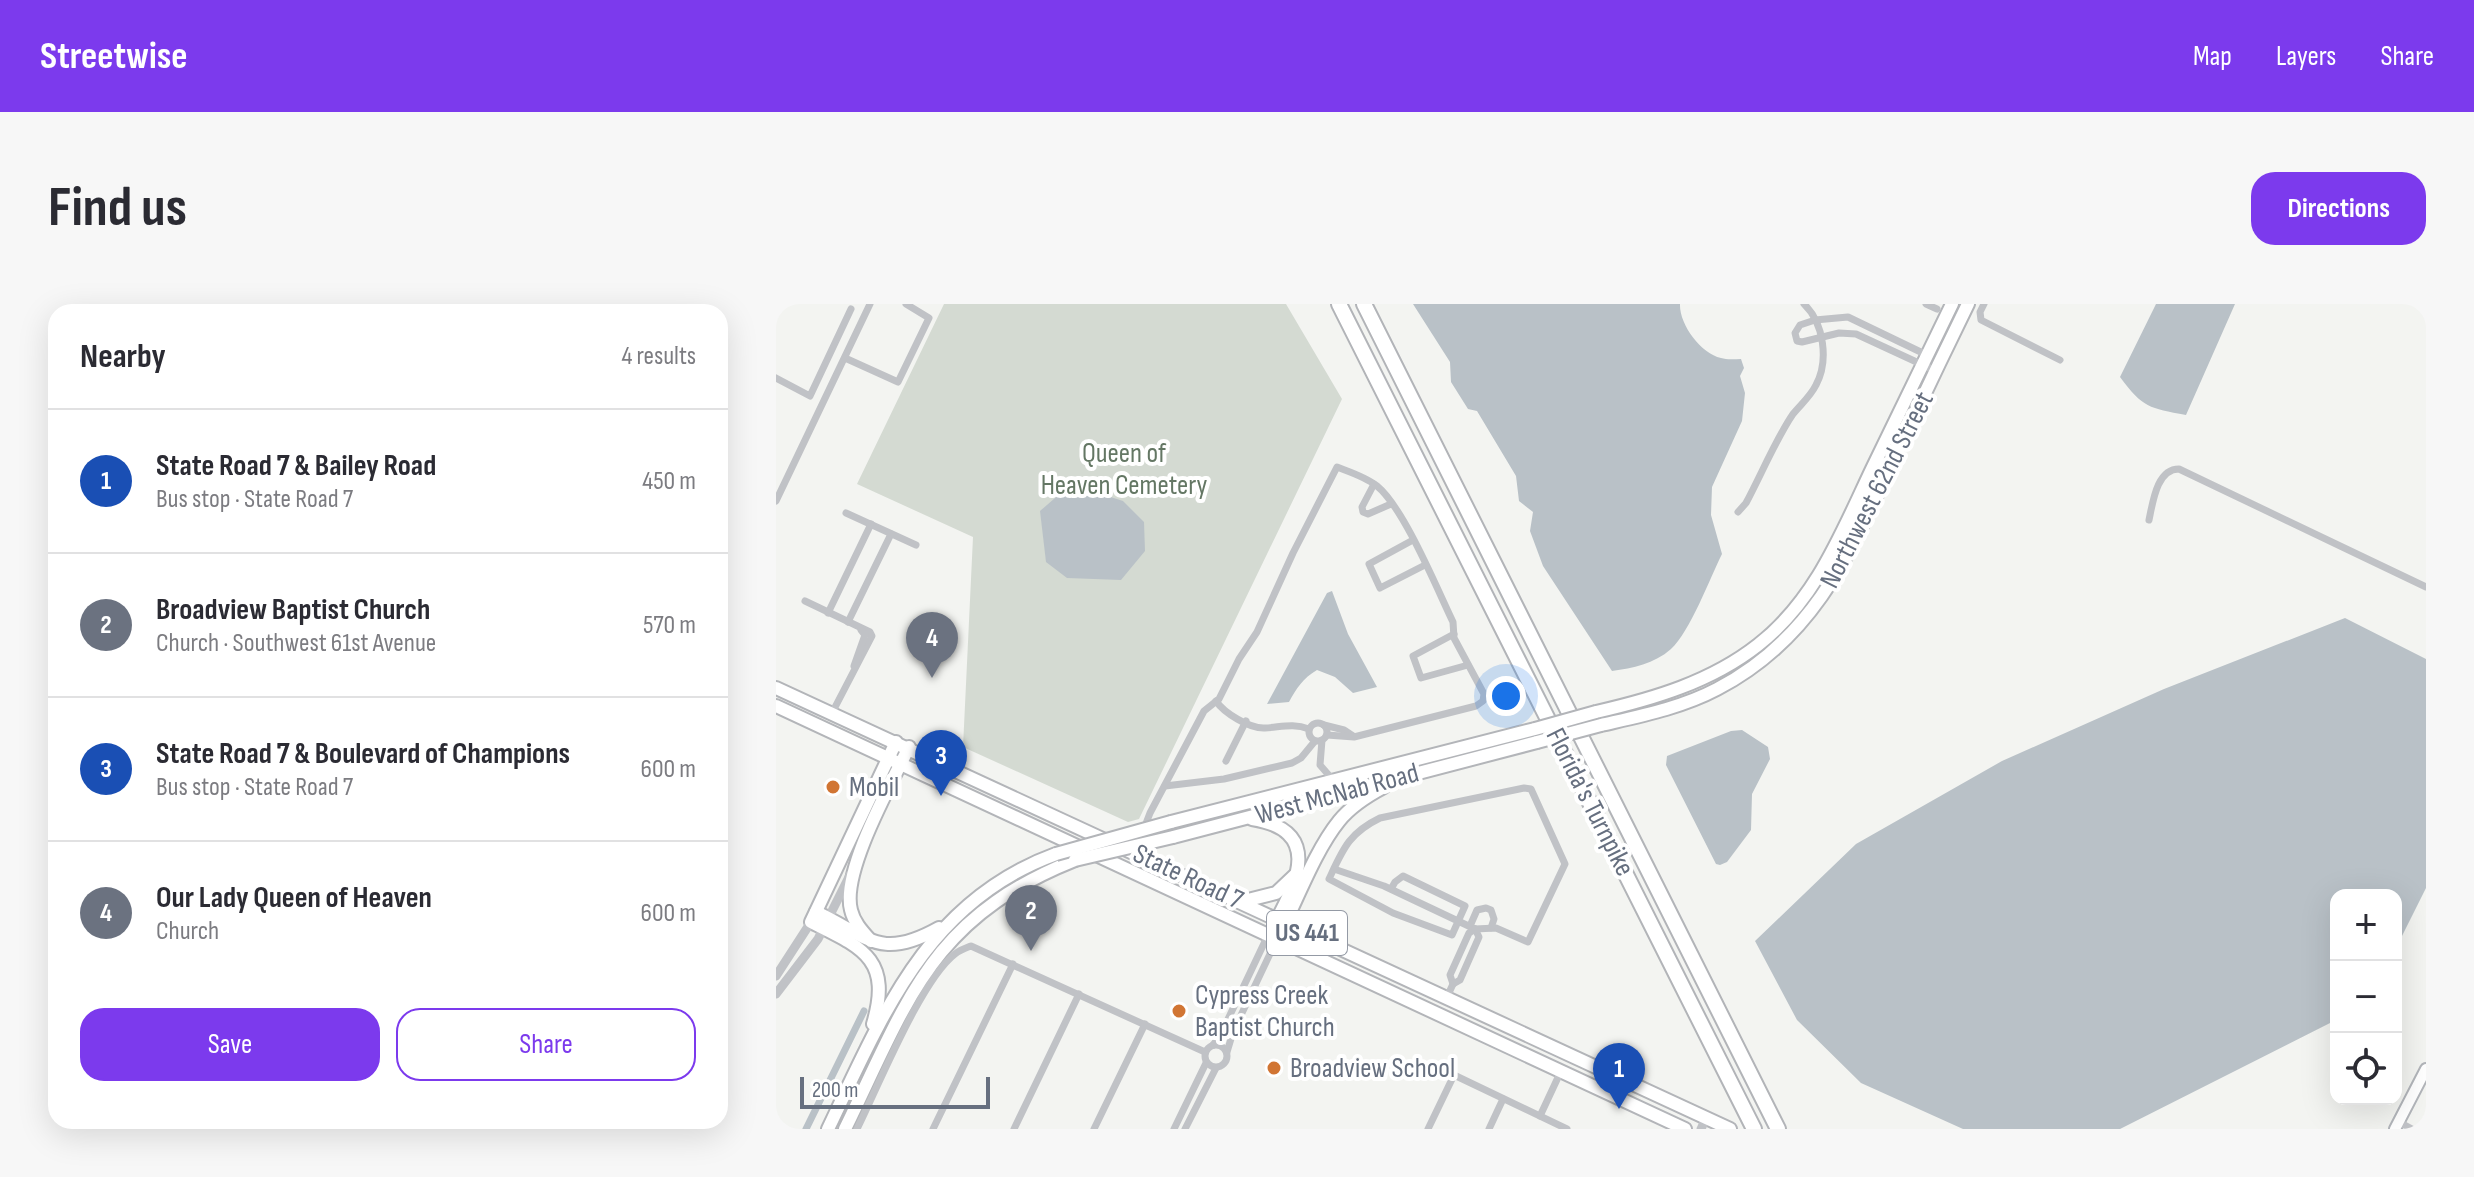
<!DOCTYPE html>
<html lang="en">
<head>
<meta charset="utf-8">
<style>
	body { margin:0; font-family:"Sofia Sans Condensed",sans-serif; background:#f7f7f7; color:#2b2b33 }
	.controls { position:absolute; right:24px; bottom:24px; display:grid; overflow:hidden; border-radius:16px; box-shadow:0 8px 32px #0002 }
	.controls button { width:72px; height:72px; display:grid; place-items:center; padding:0; border:0; border-bottom:2px solid #e1e1e2; background:#fff; color:#2b2b33; font:40px sans-serif }
	.scale { position:absolute; left:24px; bottom:20px; width:190px; box-sizing:border-box; padding-left:8px; border:4px solid #666f7f; border-top:0; font-size:22px; line-height:28px; white-space:nowrap; color:#666f7f; -webkit-text-stroke:6px #fff; paint-order:stroke }
	.you { position:absolute; left:730px; top:392px; width:28px; height:28px; margin:-20px; border:6px solid #fff; border-radius:50%; background:#1a73e8; box-shadow:0 0 0 12px #1a73e833 }
	.badge { display:grid; place-items:center; width:52px; height:52px; border-radius:50%; background:#7c3aed; color:#fff; font-size:26px; font-weight:700 }
	.pin { position:absolute; translate:-50% -66px; filter:drop-shadow(0 2px 4px #0008) }
	.pin::after { content:''; position:absolute; top:42px; width:28px; height:24px; background:inherit; clip-path:polygon(0 0,100% 0,50% 100%) }
	.list { margin:0; padding:0; list-style:none }
	h2 { display:flex; justify-content:space-between; align-items:center; height:104px; margin:0; padding:0 32px; font-size:34px }
	h2 small { font-size:26px; font-weight:400; color:#7c7c81 }
	.list li { display:grid; grid-template-columns:52px 1fr auto; gap:24px; align-items:center; box-sizing:border-box; height:144px; padding:0 32px; border-top:2px solid #e1e1e2 }
	.list b { display:block; font-size:30px; white-space:nowrap }
	.list p { margin:0; font-size:26px; white-space:nowrap; color:#7c7c81 }
	.list em { font-size:26px; font-style:normal; color:#7c7c81 }
	.actions { display:flex; gap:16px; padding:24px 32px }
	.actions a { flex:1; padding:18px 0; border:2px solid #7c3aed; border-radius:24px; text-align:center; font-size:28px; color:#7c3aed }
	.actions .main { background:#7c3aed; color:#fff }
	.icon { flex:none; width:44px; height:44px; fill:none; stroke:currentColor; stroke-width:2; stroke-linecap:round; stroke-linejoin:round }
	.map { position:relative; flex:none; width:1650px; height:825px; overflow:hidden; border-radius:24px }
	header { display:flex; align-items:center; gap:48px; box-sizing:border-box; height:112px; padding:0 40px; background:#7c3aed; color:#fff }
	header strong { font-size:38px }
	nav { display:flex; gap:44px; margin-inline-start:auto; font-size:28px }
	.intro { display:flex; align-items:center; justify-content:space-between; box-sizing:border-box; height:192px; padding:0 48px }
	h1 { margin:0; font-size:56px }
	.button { padding:20px 36px; border-radius:24px; background:#7c3aed; color:#fff; font-size:28px; font-weight:700 }
	main { display:flex; gap:48px; padding:0 48px }
	aside { flex:1; background:#fff; border-radius:24px; box-shadow:0 8px 32px #0002 }
	.map>svg:first-child { display:block }
	.green { fill:#d4dad2 }
	.water { fill:#b9c1c7 }
	.lines { fill:none; stroke-linecap:round; stroke-linejoin:round }
	.canal { stroke:#b9c1c7; stroke-width:7 }
	.secondary-casing { stroke:#b2b5ba; stroke-width:14 }
	.primary-casing { stroke:#b3b5b9; stroke-width:16 }
	.motorway-casing { stroke:#b2b4b8; stroke-width:18 }
	.minor { stroke:#c0c2c6; stroke-width:7 }
	.tertiary { stroke:#c0c2c6; stroke-width:9 }
	.secondary { stroke:#fff; stroke-width:10 }
	.primary { stroke:#fff; stroke-width:12 }
	.motorway { stroke:#fff; stroke-width:14 }
	.primary-bridge-casing { stroke:#b3b5b9; stroke-width:16; stroke-linecap:butt }
	.primary-bridge { stroke:#fff; stroke-width:12 }
	.poi-dot { fill:#d17533; stroke:#fff; stroke-width:3 }
	.labels { text-anchor:middle; dominant-baseline:central; stroke-width:8; stroke-linejoin:round; paint-order:stroke }
	.shield { fill:#fff; stroke:#949aa5; stroke-width:2 }
	.shield-label { font-size:26px; font-weight:bold; fill:#666f7f }
	.park-label { font-size:28px; fill:#647764; stroke:#fff }
	.street-label { font-size:28px; fill:#666f7f; stroke:#fff }
	.poi-label { font-size:28px; fill:#666f7f; stroke:#fff; text-anchor:start }
</style>
</head>
<body>
<header>
<strong>Streetwise</strong>
<nav><a>Map</a><a>Layers</a><a>Share</a></nav>
</header>
<div class="intro"><h1>Find us</h1><a class="button">Directions</a></div>
<main>
<aside>
<h2>Nearby<small>4 results</small></h2>
<ul class="list">
<li><span class="badge" style="background:#1a4fb4">1</span><div><b>State Road 7 &amp; Bailey Road</b><p>Bus stop · State Road 7</p></div><em>450 m</em></li>
<li><span class="badge" style="background:#6b7280">2</span><div><b>Broadview Baptist Church</b><p>Church · Southwest 61st Avenue</p></div><em>570 m</em></li>
<li><span class="badge" style="background:#1a4fb4">3</span><div><b>State Road 7 &amp; Boulevard of Champions</b><p>Bus stop · State Road 7</p></div><em>600 m</em></li>
<li><span class="badge" style="background:#6b7280">4</span><div><b>Our Lady Queen of Heaven</b><p>Church</p></div><em>600 m</em></li>
</ul>
<div class="actions"><a class="main">Save</a><a>Share</a></div>
</aside>
<div class="map">
<svg width="1650" height="825" viewBox="0 0 1650 825">
	<rect width="100%" height="100%" fill="#f3f4f1"/>
	<path class="green" d="M 168,0 L 510,0 L 566,95 L 363,515 L 352,518 L 187,443 L 197,233 L 81,180 Z"/>
	<g class="water">
		<path d="M 637,0 L 904,0 C 903,20 925,50 945,54 C 951,56 959,55 965,55 L 968,64 L 964,72 L 969,89 L 966,117 L 936,183 L 935,211 L 946,250 C 934,274 914,328 895,345 C 878,360 857,364 836,367 L 767,262 L 754,227 L 757,208 L 743,197 L 740,172 L 701,107 L 692,105 L 675,78 L 674,58 Z"/>
		<path d="M 1380,0 L 1459,0 L 1410,111 C 1373,104 1367,104 1344,73 Z"/>
		<path d="M 316,187 L 347,197 L 368,218 L 369,247 L 345,276 L 291,274 L 270,258 L 264,207 L 286,188 Z"/>
		<path d="M 556,287 L 572,330 L 601,383 L 577,389 L 559,373 L 541,366 C 527,374 520,385 513,398 L 491,400 L 551,289 Z"/>
		<path d="M 1569,314 L 1650,355 L 1650,584 L 1620,644 L 1620,591 L 1560,591 L 1560,716 L 1344,825 L 1187,825 L 1085,779 L 1021,716 L 979,637 L 1080,540 L 1226,457 L 1388,385 Z"/>
		<path d="M 966,426 L 992,443 L 994,455 L 976,490 L 975,526 L 951,558 L 944,561 L 940,560 L 890,461 L 891,452 L 955,427 Z"/>
	</g>
	<g class="lines">
		<path class="canal" d="M 30,825 L 88,707"/>
		<defs>
			<path id="secondary" d="M 1619,825 L 1650,765"/>
			<g id="primary">
				<path d="M 0,384 L 954,825"/>
				<path d="M 0,402 L 909,825"/>
				<path d="M 820,408 C 877,395 935,378 982,341 C 1040,296 1066,228 1096,165 C 1123,110 1149,55 1176,0"/>
				<path d="M 825,421 C 864,412 905,404 941,385 C 1041,333 1076,244 1121,148 C 1144,99 1168,49 1192,0"/>
				<path d="M 476,515 C 545,526 523,576 499,619"/>
				<path d="M 395,518 L 759,425"/>
				<path d="M 397,533 L 761,438"/>
				<path d="M 464,598 L 500,589 L 519,571"/>
				<path d="M 40,608 C 93,633 104,657 163,624"/>
				<path d="M 501,635 C 520,599 538,548 563,517 C 575,502 591,492 608,483"/>
				<path d="M 95,637 C 87,628 78,619 75,606 C 65,568 115,480 133,443"/>
				<path d="M 97,720 C 116,655 87,644 35,618 L 120,438"/>
				<path d="M 52,825 C 107,710 151,597 280,550"/>
				<path d="M 69,825 C 132,696 154,614 299,556"/>
			</g>
			<g id="motorway">
				<path d="M 563,0 L 978,825"/>
				<path d="M 588,0 L 1002,825"/>
			</g>
		</defs>
		<use href="#secondary" class="secondary-casing"/>
		<use href="#primary" class="primary-casing"/>
		<use href="#motorway" class="motorway-casing"/>
		<g class="minor">
			<path d="M 1150,0 L 1161,5"/>
			<path d="M 1208,0 L 1204,8 L 1205,16 L 1284,56"/>
			<path d="M 1153,52 L 1072,13 L 1039,16 L 1024,21 L 1019,29 L 1021,37 L 1026,38 L 1063,29 L 1080,30 L 1160,67"/>
			<path d="M 69,54 L 122,78 L 153,14 L 130,0"/>
			<path d="M 0,74 L 34,92 L 75,5"/>
			<path d="M 598,180 L 586,203 L 587,208 L 592,210 L 615,200"/>
			<path d="M 0,197 L 94,0"/>
			<path d="M 962,208 L 970,199 C 984,173 1001,133 1017,110 C 1025,100 1034,93 1040,81 C 1053,57 1048,19 1028,0"/>
			<path d="M 70,209 L 140,241"/>
			<path d="M 1373,216 C 1377,197 1381,165 1403,165 L 1650,283"/>
			<path d="M 637,236 L 593,260 L 604,284 L 649,261"/>
			<path d="M 29,297 L 94,328 L 96,332 L 56,409"/>
			<path d="M 52,309 L 95,220"/>
			<path d="M 72,318 L 115,230"/>
			<path d="M 678,330 L 637,352 L 645,374 L 692,361"/>
			<path d="M 78,362 L 89,331 L 85,326"/>
			<path d="M 440,397 C 448,409 474,425 489,424 C 506,423 517,419 533,425"/>
			<circle cx="542" cy="428" r="9"/>
			<path d="M 548,421 L 568,426 L 577,432"/>
			<path d="M 546,436 L 544,461 L 557,476"/>
			<path d="M 450,457 L 470,417"/>
			<path d="M 389,482 L 448,475 L 516,459 L 525,454 L 539,437"/>
			<path d="M 361,543 L 374,509 L 428,407 L 443,395 L 463,355 L 481,328 L 517,249 L 561,163 C 574,168 590,173 601,182 C 628,204 661,285 677,318 L 678,334 L 708,390 L 707,397 L 700,402 L 578,433 L 551,431"/>
			<path d="M 558,565 L 608,582 L 682,617 L 699,625 L 720,624 L 752,638 L 789,560 L 755,485 L 748,484 L 604,514 C 573,529 567,545 553,575 L 617,609 L 676,631 L 689,602 L 627,572 L 619,578 L 615,585"/>
			<path d="M 694,622 L 701,606 L 710,604 L 715,606 L 718,615 L 715,624"/>
			<path d="M 677,680 L 674,671 L 693,629 L 699,625"/>
			<path d="M 671,693 L 677,680 L 684,676 L 703,633 L 699,625"/>
			<circle cx="440" cy="752" r="11"/>
			<path d="M 437,741 L 444,732 L 492,631"/>
			<path d="M 451,748 L 457,728 L 501,635"/>
			<path d="M 764,812 L 785,767"/>
			<path d="M 1623,818 L 1636,825"/>
			<path d="M 81,825 C 102,783 145,676 179,650 C 184,646 190,644 195,642 L 429,748"/>
			<path d="M 157,825 L 237,660"/>
			<path d="M 238,825 L 303,690"/>
			<path d="M 318,825 L 369,720"/>
			<path d="M 398,825 L 430,759"/>
			<path d="M 409,825 L 440,764"/>
			<path d="M 652,825 L 678,771 L 791,825"/>
			<path d="M 713,825 L 727,795"/>
		</g>
		<g class="tertiary">
			<path d="M 0,672 L 35,618"/>
			<path d="M 0,690 L 42,635 L 74,571"/>
			<path d="M 925,825 L 930,814"/>
		</g>
		<use href="#secondary" class="secondary"/>
		<use href="#primary" class="primary"/>
		<use href="#motorway" class="motorway"/>
		<defs>
			<g id="primary-bridge">
				<path d="M 759,425 L 820,408"/>
				<path d="M 761,438 L 825,421"/>
				<path d="M 280,550 L 395,518"/>
				<path d="M 299,556 L 397,533"/>
			</g>
		</defs>
		<use href="#primary-bridge" class="primary-bridge-casing"/>
		<use href="#primary-bridge" class="primary-bridge"/>
	</g>
	<g class="poi-dot">
		<circle cx="57" cy="483" r="8"/>
		<circle cx="403" cy="707" r="8"/>
		<circle cx="498" cy="764" r="8"/>
	</g>
	<g class="labels">
		<rect class="shield" x="491" y="607" width="80" height="44" rx="6"/>
		<g class="shield-label">
			<text x="531" y="629">US 441</text>
		</g>
		<g class="park-label">
			<text x="348" y="149">Queen of<tspan x="348" dy="32">Heaven Cemetery</tspan></text>
		</g>
		<g class="street-label">
			<text transform="translate(1101 186) rotate(-63)">Northwest 62nd Street</text>
			<text transform="translate(561 490) rotate(-15)">West McNab Road</text>
			<text transform="translate(814 498) rotate(63)">Florida's Turnpike</text>
			<text transform="translate(412 573) rotate(25)">State Road 7</text>
		</g>
		<g class="poi-label">
			<text x="73" y="483">Mobil</text>
			<text x="419" y="691">Cypress Creek<tspan x="419" dy="32">Baptist Church</tspan></text>
			<text x="514" y="764">Broadview School</text>
		</g>
	</g>
</svg>
<div class="controls">
<button>+</button>
<button>−</button>
<button><svg class="icon" aria-label="locate" viewBox="0 0 24 24"><circle cx="12" cy="12" r="6"/><path d="M12 2v4M12 18v4M2 12h4M18 12h4"/></svg></button>
</div>
<div class="scale">200 m</div>
<div class="you"></div>
<div class="pin badge" style="left:843px;top:805px;background:#1a4fb4">1</div>
<div class="pin badge" style="left:255px;top:647px;background:#6b7280">2</div>
<div class="pin badge" style="left:165px;top:492px;background:#1a4fb4">3</div>
<div class="pin badge" style="left:156px;top:374px;background:#6b7280">4</div>
</div>
</main>
</body>
</html>
